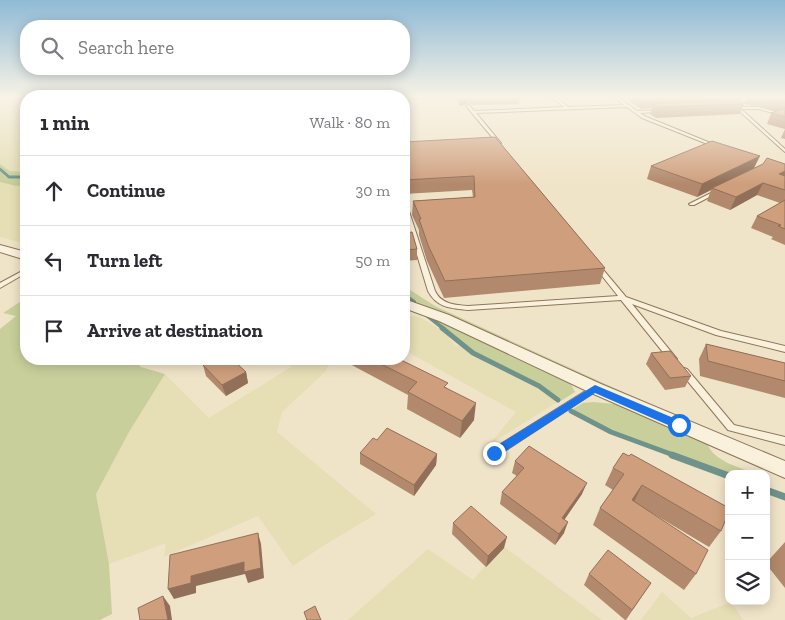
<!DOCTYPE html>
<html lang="en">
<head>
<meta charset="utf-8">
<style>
	body { margin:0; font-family:"Zilla Slab",serif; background:#f2f2f3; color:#2b2b33 }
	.controls { position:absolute; right:15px; bottom:15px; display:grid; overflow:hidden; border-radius:10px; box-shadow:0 2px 12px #0003 }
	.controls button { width:45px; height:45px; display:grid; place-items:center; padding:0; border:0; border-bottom:1px solid #e1e1e2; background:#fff; color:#2b2b33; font:25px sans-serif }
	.stop { position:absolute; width:15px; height:15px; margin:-11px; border:4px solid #1a73e8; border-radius:50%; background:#fff }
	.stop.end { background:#1a73e8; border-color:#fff; box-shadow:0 1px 5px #0008 }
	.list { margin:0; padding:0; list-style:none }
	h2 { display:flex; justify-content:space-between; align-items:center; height:65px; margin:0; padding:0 20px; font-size:21px }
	h2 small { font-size:16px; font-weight:400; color:#7c7c81 }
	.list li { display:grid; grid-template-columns:32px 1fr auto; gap:15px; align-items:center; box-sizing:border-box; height:70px; padding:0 20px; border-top:1px solid #e1e1e2 }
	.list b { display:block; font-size:19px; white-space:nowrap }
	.list em { font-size:16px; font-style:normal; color:#7c7c81 }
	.icon { flex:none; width:28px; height:28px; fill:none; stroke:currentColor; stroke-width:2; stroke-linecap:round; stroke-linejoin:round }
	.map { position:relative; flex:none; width:785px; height:620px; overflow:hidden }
	.search { position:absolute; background:#fff; box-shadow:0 2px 12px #0003; left:20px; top:20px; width:390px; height:55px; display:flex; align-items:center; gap:12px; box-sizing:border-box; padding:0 18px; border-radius:20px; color:#7c7c81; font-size:19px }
	.panel { position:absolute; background:#fff; box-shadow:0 2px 12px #0003; left:20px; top:90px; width:390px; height:275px; border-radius:20px }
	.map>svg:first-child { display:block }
	.farmland { fill:#e6deb5 }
	.green { fill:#c9cf9b }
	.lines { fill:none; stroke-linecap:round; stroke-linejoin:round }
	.stream-far3 { stroke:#6f938a; stroke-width:3 }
	.stream-far2 { stroke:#6f938a; stroke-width:4 }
	.stream-far1 { stroke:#6f938a; stroke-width:5 }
	.stream { stroke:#6f938a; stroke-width:7 }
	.service-casing { stroke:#8d765c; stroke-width:2 }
	.minor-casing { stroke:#8d765c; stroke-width:2 }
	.service { fill:#faf1dc; fill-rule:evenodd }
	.minor { fill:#faf1dc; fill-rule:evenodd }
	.wall { fill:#b2896c }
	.shaded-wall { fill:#916f58 }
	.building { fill:#cf9f7d; stroke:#916f58 }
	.route { fill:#1a73e8 }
</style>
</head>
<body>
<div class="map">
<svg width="785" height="620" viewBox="0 0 785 620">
	<rect width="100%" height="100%" fill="#f0e4c8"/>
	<g class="farmland">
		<path d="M 0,97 L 26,97 L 26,172 L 10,171 L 0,164 Z"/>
		<path d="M 0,182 L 16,186 L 26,185 L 26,244 L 0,237 Z"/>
		<path d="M 404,315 L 420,317 L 441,330 L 456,346 L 460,346 L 471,354 L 529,382 L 557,402 L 489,445 L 516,412 L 404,350 Z"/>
		<path d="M 282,359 L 332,359 L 325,372 L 282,412 L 277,432 L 376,514 L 323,546 L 293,566 L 258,516 L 164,557 L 166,543 L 109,564 L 96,494 L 129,432 L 165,374 L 209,418 L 291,367 Z"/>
		<path d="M 502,545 L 602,620 L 348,620 L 428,549 L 473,580 Z"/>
		<path d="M 662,592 L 691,618 L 731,602 L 743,620 L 641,620 Z"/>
	</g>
	<g class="green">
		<path d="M 0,164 L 10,171 L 26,172 L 26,185 L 16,186 L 0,182 L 0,169 L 5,176 L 9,177 L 0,168 Z"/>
		<path d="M 404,286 L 435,306 L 682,419 L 679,421 L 458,320 L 416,303 L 404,295 Z"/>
		<path d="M 26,298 L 26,359 L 133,359 L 141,367 L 165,374 L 129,432 L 96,494 L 109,564 L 112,614 L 100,620 L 0,620 L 0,329 L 16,316 L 3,313 Z"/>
		<path d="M 425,313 L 561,377 L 571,384 L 575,392 L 561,401 L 541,386 L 473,352 L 453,334 Z"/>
		<path d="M 593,402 L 625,405 L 707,443 C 713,461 739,467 755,474 L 729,475 L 607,429 L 582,416 L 573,409 L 583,403 Z"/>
	</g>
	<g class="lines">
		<path class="stream-far3" d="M 0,169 L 9,177 L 26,177"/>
		<g class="stream-far2">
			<path d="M 404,295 L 414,302"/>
			<path d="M 424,313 L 444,329"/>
		</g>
		<g class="stream-far1">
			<path d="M 442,328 L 473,353 L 539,386 L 558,400"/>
			<path d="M 571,411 L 611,432 L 676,456"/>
		</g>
		<g class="stream">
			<path d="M 672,455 L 729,476"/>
			<path d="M 766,490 L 785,497"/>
		</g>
		<defs>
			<g id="service">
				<path d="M 551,97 L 555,97 L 568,107 L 624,105 L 614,97 L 618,97 L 637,111 L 660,110 L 659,112 L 640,113 L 644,116 L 718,146 L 715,147 L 642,118 L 627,107 L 476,113 L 500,142 L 501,143 L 499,144 L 498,144 L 466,106 L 469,105 L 474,111 L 564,107 Z"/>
				<path d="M 739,97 L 743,97 L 737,101 L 737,103 L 739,107 L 758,107 L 785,114 L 785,116 L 758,109 L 741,109 L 785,149 L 785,152 L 737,109 L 734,109 L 734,107 L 735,107 L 733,103 L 734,100 Z"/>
				<path d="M 713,192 L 717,193 L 694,205 L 690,205 L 689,204 Z"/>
				<path d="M 404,203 L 407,205 L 435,291 C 441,304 455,305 468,306 L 618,296 L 595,267 L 598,265 L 600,266 L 626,297 L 721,331 L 785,346 L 785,352 L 716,335 L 632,304 L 677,359 L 676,361 L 670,361 L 621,300 L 468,310 C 451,308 437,308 428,291 L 404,212 Z"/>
				<path d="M 26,269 L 26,273 L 0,288 L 0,283 Z"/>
				<path d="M 684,368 L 687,369 L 734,425 L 785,437 L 785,445 L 728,430 L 681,373 L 680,371 L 681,369 Z"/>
				<path d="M 595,385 L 598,386 L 599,388 L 598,390 L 497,456 L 494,457 L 491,456 L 489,453 L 491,450 Z"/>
			</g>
			<g id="minor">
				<path d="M 0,245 L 26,252 L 26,260 L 0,252 Z"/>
				<path d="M 404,299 L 449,315 L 601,384 L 785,461 L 785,478 L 589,392 L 439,321 L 404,308 Z"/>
			</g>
		</defs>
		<use href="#service" class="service-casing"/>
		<use href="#minor" class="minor-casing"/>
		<use href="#service" class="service"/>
		<use href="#minor" class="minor"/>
	</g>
	<g class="wall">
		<path d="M 404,97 L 546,97 L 520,98 L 519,104 L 472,105 L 468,103 L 460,106 L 454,98 L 404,100 Z"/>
		<path d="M 627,97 L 723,97 L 722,100 L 744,103 L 747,97 L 785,97 L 785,139 L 781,138 L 785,129 L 767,124 L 771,113 L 778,111 L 744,104 L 740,114 L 656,118 L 650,114 L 652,108 L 641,109 L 627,99 Z"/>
		<path d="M 495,137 L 605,268 L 600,284 L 444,298 L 427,261 L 419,235 L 419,230 L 412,215 L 413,201 L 473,197 L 472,190 L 404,194 L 404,142 Z"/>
		<path d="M 785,164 L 785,245 L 771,239 L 773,237 L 751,228 L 757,216 L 780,203 L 757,195 L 730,210 L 707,201 L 711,190 L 697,197 L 647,179 L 651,166 L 754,168 Z"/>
		<path d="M 404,233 L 417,249 L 417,260 L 404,261 Z"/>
		<path d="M 706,344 L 785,363 L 785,398 L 700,376 L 699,359 Z"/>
		<path d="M 651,353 L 691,376 L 685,387 L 665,390 L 646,364 Z"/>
		<path d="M 346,359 L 399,359 L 447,388 L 474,420 L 460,438 L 407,409 L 408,395 L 346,362 Z"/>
		<path d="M 203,365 L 246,372 L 248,383 L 226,396 L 206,376 Z"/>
		<path d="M 377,440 L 437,454 L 436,465 L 414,496 L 360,464 L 360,453 Z"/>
		<path d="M 515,461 L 582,494 L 564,520 L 564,533 L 555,545 L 500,504 L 502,492 L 517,476 L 512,473 Z"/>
		<path d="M 613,468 L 721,531 L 709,547 L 652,513 L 696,574 L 684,590 L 593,525 L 600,508 L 613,490 L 605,485 Z"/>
		<path d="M 453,523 L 504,548 L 486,567 L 452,534 Z"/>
		<path d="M 785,542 L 785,588 L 766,564 L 766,563 Z"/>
		<path d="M 589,574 L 651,583 L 626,620 L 625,620 L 584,585 Z"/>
	</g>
	<g class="shaded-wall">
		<path d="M 461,97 L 469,97 L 468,103 L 460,106 Z"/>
		<path d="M 760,156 L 754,168 L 712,188 L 711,190 L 697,197 L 702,184 Z"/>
		<path d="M 785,171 L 785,180 L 779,174 Z"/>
		<path d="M 763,183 L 757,195 L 730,210 L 736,197 Z"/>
		<path d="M 246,372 L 248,383 L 226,396 L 222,385 Z"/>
		<path d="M 476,403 L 474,420 L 460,438 L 462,421 Z"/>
		<path d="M 437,454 L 436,465 L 414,496 L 414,485 Z"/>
		<path d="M 587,483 L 582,494 L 558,529 L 562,518 Z"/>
		<path d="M 642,485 L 634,502 L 632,500 Z"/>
		<path d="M 568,522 L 564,533 L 555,545 L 559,534 Z"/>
		<path d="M 258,533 L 261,544 L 264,578 L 248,583 L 245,574 L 196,586 L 196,593 L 174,599 L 168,589 L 191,576 L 244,562 Z"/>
		<path d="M 507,537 L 504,548 L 486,567 L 488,556 Z"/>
		<path d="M 163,596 L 170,606 L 172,620 L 168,620 Z"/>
	</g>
	<g class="building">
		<path d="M 642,97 L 667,97 L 644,98 Z"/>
		<path d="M 766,97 L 785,97 L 785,101 Z"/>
		<path d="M 739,99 L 744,104 L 659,107 L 653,104 Z"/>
		<path d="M 785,108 L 785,117 L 771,113 Z"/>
		<path d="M 495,137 L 605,268 L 445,281 L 428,245 L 419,219 L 421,219 L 413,201 L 475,197 L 474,176 L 404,180 L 404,142 Z"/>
		<path d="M 712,141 L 760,156 L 702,184 L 651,166 Z"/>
		<path d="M 767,158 L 785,164 L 785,171 L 779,174 L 785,176 L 785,190 L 763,183 L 736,197 L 712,188 L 763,164 Z"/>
		<path d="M 785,200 L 785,229 L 778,226 L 781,225 L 757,216 Z"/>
		<path d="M 412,232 L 417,249 L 404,250 L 404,233 Z"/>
		<path d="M 706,344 L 785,363 L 785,381 L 708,361 Z"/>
		<path d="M 670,351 L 691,376 L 670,378 L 651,353 Z"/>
		<path d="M 214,359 L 232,359 L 246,372 L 222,385 L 203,365 Z"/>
		<path d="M 371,359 L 399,359 L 448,383 L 444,387 L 476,403 L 462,421 L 408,392 L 417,382 Z"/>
		<path d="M 387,428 L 437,454 L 414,485 L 360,453 L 373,438 L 377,440 Z"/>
		<path d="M 529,446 L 587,483 L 562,518 L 568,522 L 559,534 L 502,492 L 524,468 L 515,461 Z"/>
		<path d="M 623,453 L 629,456 L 631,454 L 729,508 L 729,512 L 721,531 L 642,485 L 632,500 L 708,550 L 696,574 L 600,508 L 624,474 L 613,468 Z"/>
		<path d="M 471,506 L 507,537 L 488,556 L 453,523 Z"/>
		<path d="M 258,533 L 261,568 L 244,572 L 244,562 L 191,576 L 191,583 L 168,589 L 170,555 Z"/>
		<path d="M 608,550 L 651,583 L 632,610 L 589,574 Z"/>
		<path d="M 163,596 L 168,620 L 140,620 L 138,608 Z"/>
		<path d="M 315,606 L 321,620 L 307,620 L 304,612 Z"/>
	</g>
	<linearGradient id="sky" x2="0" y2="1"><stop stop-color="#8fbad6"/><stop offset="0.53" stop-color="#f8f3e6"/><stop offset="1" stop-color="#f8f3e6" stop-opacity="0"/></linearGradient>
	<rect width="785" height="184" fill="url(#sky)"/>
	<path class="route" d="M 595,385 L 683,422 L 684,425 L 679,429 L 675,428 L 595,393 L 498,456 L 490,456 L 488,453 L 490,450 Z"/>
</svg>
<div class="controls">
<button>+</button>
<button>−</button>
<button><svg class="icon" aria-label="layers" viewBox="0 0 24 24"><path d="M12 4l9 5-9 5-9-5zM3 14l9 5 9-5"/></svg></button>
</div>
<div class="stop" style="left:679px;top:425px"></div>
<div class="stop end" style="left:494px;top:453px"></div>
<div class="search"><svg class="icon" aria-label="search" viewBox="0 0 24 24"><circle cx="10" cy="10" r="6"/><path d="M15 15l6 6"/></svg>Search here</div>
<section class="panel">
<h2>1 min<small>Walk · 80 m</small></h2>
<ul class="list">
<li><svg class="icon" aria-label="ahead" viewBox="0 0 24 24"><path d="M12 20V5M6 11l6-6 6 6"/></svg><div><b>Continue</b></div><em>30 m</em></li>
<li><svg class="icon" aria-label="left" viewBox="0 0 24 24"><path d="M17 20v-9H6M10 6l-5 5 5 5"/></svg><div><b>Turn left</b></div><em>50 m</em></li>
<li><svg class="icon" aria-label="arrive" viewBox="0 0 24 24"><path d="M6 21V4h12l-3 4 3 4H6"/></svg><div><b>Arrive at destination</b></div></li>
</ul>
</section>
</div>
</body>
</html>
